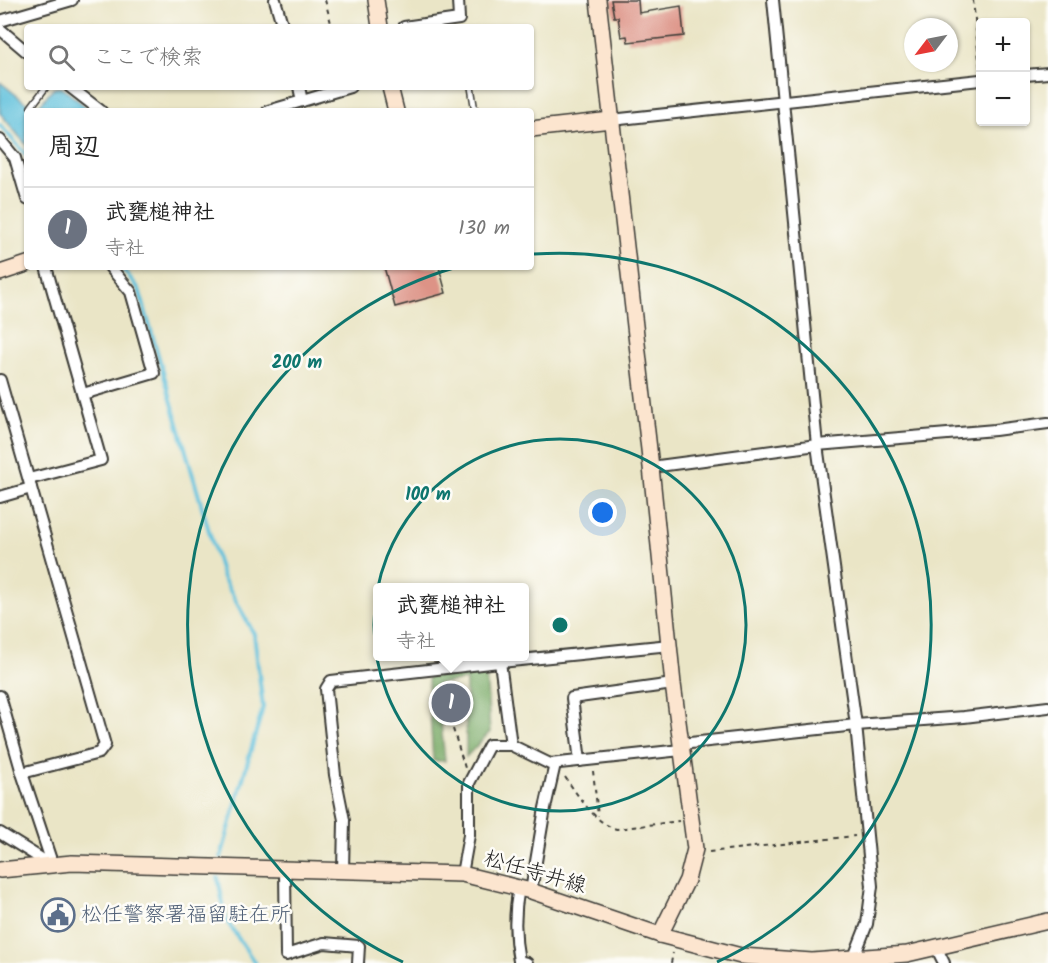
<!DOCTYPE html>
<html lang="ja">
<head>
<meta charset="utf-8">
<style>
	body { margin:0; font-family:Kalam,"Klee One",sans-serif; background:#f2f2f2; color:#222 }
	.controls { position:absolute; right:18px; top:18px; display:grid; overflow:hidden; border-radius:6px; box-shadow:0 2px 4px #0004 }
	.controls button { width:54px; height:54px; display:grid; place-items:center; padding:0; border:0; border-bottom:2px solid #e0e0e0; background:#fff; color:#222; font:30px sans-serif }
	.compass { position:absolute; left:904px; top:18px; width:54px; height:54px; border-radius:50%; background:#fff; box-shadow:0 2px 4px #0004; rotate:238deg }
	.you { position:absolute; left:603px; top:513px; width:21px; height:21px; margin:-15px; border:4px solid #fff; border-radius:50%; background:#1a73e8; box-shadow:0 0 0 9px #1a73e833 }
	.badge { display:grid; place-items:center; width:39px; height:39px; border-radius:50%; background:#0b8043; color:#fff; font-size:20px; font-weight:700 }
	.pin { position:absolute; translate:-50% -50%; border:3px solid #fff; box-shadow:0 2px 6px #0006 }
	.popup { position:absolute; left:373px; top:583px; width:156px; height:78px; box-sizing:border-box; display:grid; place-content:center; border-radius:6px; background:#fff; filter:drop-shadow(0 2px 4px #0005); font-size:20px; white-space:nowrap; color:#767676 }
	.popup b { font-size:22px; color:#222 }
	.popup::after { content:''; position:absolute; left:50%; top:100%; margin-left:-12px; border:12px solid transparent; border-top-color:#fff }
	.list { margin:0; padding:0; list-style:none }
	h2 { display:flex; justify-content:space-between; align-items:center; height:78px; margin:0; padding:0 24px; font-size:26px }
	h2 small { font-size:20px; font-weight:400; color:#767676 }
	.list li { display:grid; grid-template-columns:39px 1fr auto; gap:18px; align-items:center; box-sizing:border-box; height:84px; padding:0 24px; border-top:2px solid #e0e0e0 }
	.list b { display:block; font-size:22px; white-space:nowrap }
	.list p { margin:0; font-size:20px; white-space:nowrap; color:#767676 }
	.list em { font-size:20px; font-style:normal; color:#767676 }
	.icon { flex:none; width:33px; height:33px; fill:none; stroke:currentColor; stroke-width:2; stroke-linecap:round; stroke-linejoin:round }
	.map { position:relative; flex:none; width:1048px; height:963px; overflow:hidden }
	.search { position:absolute; background:#fff; box-shadow:0 2px 4px #0004; left:24px; top:24px; width:510px; height:66px; display:flex; align-items:center; gap:15px; box-sizing:border-box; padding:0 21px; border-radius:6px; color:#767676; font-size:22px }
	.panel { position:absolute; background:#fff; box-shadow:0 2px 4px #0004; left:24px; top:108px; width:510px; height:162px; border-radius:6px }
	.map>svg:first-child { display:block }
	.forest { fill:#76a863; stroke:#496240; stroke-width:1.5 }
	.water { fill:#5dc0dc; stroke:#3c6e7c; stroke-width:1.5 }
	.lines { fill:none; stroke-linecap:round; stroke-linejoin:round }
	.stream { stroke:#5dc0dc; stroke-width:4 }
	.building { fill:#dd9386 }
	.lane-casing { stroke:#3b3a36; stroke-width:8 }
	.street-casing { stroke:#3b3a36; stroke-width:14 }
	.secondary-casing { stroke:#3b3a36; stroke-width:18 }
	.path { stroke:#3b3a36; stroke-width:2; stroke-dasharray:4.5 4.5; stroke-linecap:butt }
	.lane { stroke:#fff; stroke-width:5 }
	.street { stroke:#fff; stroke-width:10 }
	.secondary { stroke:#fce5cf; stroke-width:15 }
	.ring { fill:none; stroke:#0f766e; stroke-width:3 }
	.labels { text-anchor:middle; dominant-baseline:central; stroke-width:5; stroke-linejoin:round; paint-order:stroke }
	.street-label { font-size:21px; fill:#1c1c1c; stroke:#fdfcf7 }
	.service-label { font-size:21px; fill:#4e5e75; stroke:#fdfcf7; text-anchor:start }
	.centre { fill:#0f766e; stroke:#fdfcf7; stroke-width:3 }
	.ring-label { font-size:18px; text-anchor:middle; font-weight:bold; fill:#0f766e; stroke:#fdfcf7; stroke-width:5; stroke-linejoin:round; paint-order:stroke }
</style>
</head>
<body>
<div class="map">
<svg width="1048" height="963" viewBox="0 0 1048 963">
	<rect width="100%" height="100%" fill="#fdfcf7"/>
	<filter id="ink" filterUnits="userSpaceOnUse"><feTurbulence type="fractalNoise" baseFrequency=".0167" numOctaves="2"/><feDisplacementMap in="SourceGraphic" scale="12" xChannelSelector="R" yChannelSelector="G"/><feConvolveMatrix kernelMatrix="1 2 1 2 8 2 1 2 1" color-interpolation-filters="sRGB"/></filter>
	<filter id="wash" filterUnits="userSpaceOnUse"><feTurbulence type="fractalNoise" baseFrequency=".008" numOctaves="4" result="noise"/><feDisplacementMap in="SourceGraphic" scale="24" xChannelSelector="R" yChannelSelector="G"/><feGaussianBlur stdDeviation="1.35" result="paint"/><feColorMatrix in="noise" values="0 0 0 0 0 0 0 0 0 0 0 0 0 0 0 0 0 1.4 0 .05"/><feComposite in="paint" operator="in"/></filter>
	<g filter="url(#wash)">
		<rect width="100%" height="100%" fill="#eae5c6"/>
		<path class="forest" d="M 486,671 L 490,732 L 466,757 L 466,680 L 437,684 L 445,761 L 433,761 L 428,677 Z"/>
		<path class="water" d="M 0,82 L 35,110 L 54,88 L 61,87 L 91,111 L 27,111 L 27,146 L 0,113 Z"/>
		<g class="lines">
			<g class="stream">
				<path d="M 0,125 L 27,156"/>
				<path d="M 121,267 L 139,289 L 222,576 L 254,634 L 263,707 L 221,857"/>
				<path d="M 218,878 L 226,920 L 255,963"/>
			</g>
		</g>
		<g id="blocks">
			<g class="building">
				<path d="M 611,0 L 638,0 L 639,13 L 681,6 L 684,36 L 628,42 L 627,36 L 621,37 L 618,17 L 614,17 Z"/>
				<path d="M 384,267 L 439,267 L 446,293 L 395,307 Z"/>
			</g>
		</g>
	</g>
	<g filter="url(#ink)">
		<use href="#blocks" fill-opacity="0" stroke="#3b3a36" stroke-width="1.5"/>
		<g class="lines">
			<defs>
				<g id="lane">
					<path d="M 471,87 L 475,111"/>
					<path d="M 31,107 L 46,87"/>
				</g>
				<g id="street">
					<path d="M 275,0 L 283,27"/>
					<path d="M 773,0 L 817,445 L 856,725 L 872,886 L 867,924 L 854,957 L 856,963"/>
					<path d="M 0,21 L 72,0"/>
					<path d="M 404,27 L 459,19 L 458,0"/>
					<path d="M 0,29 L 27,52"/>
					<path d="M 1026,75 L 1048,73"/>
					<path d="M 70,87 L 101,111"/>
					<path d="M 299,87 L 302,101"/>
					<path d="M 268,111 L 350,87"/>
					<path d="M 611,120 L 980,80"/>
					<path d="M 0,140 L 15,158 L 27,199"/>
					<path d="M 0,380 L 105,745 L 99,753 L 22,773"/>
					<path d="M 83,394 L 154,373 L 131,292 L 110,267"/>
					<path d="M 651,467 L 817,445 L 995,430 L 1048,423"/>
					<path d="M 29,479 L 101,460 L 46,267"/>
					<path d="M 0,497 L 31,488"/>
					<path d="M 500,662 L 511,745"/>
					<path d="M 0,696 L 22,773 L 53,866"/>
					<path d="M 681,744 L 856,725 L 964,717 L 1048,707"/>
					<path d="M 580,761 L 572,698 L 673,684"/>
					<path d="M 0,833 L 53,866"/>
					<path d="M 285,870 L 286,955 L 324,943 L 359,946 L 358,963"/>
					<path d="M 343,872 L 344,820 L 335,775 L 326,689 L 331,681 L 490,663 L 670,645"/>
					<path d="M 462,874 L 469,835 L 469,783 L 489,745 L 511,745 L 550,764 L 681,750"/>
					<path d="M 519,887 C 514,912 514,936 519,961 L 527,963"/>
					<path d="M 531,891 L 545,808 L 555,764"/>
					<path d="M 936,947 L 944,963"/>
				</g>
				<g id="secondary">
					<path d="M 376,0 L 380,27"/>
					<path d="M 598,0 L 651,467 L 673,684 L 695,849 L 687,880 L 660,935"/>
					<path d="M 390,87 L 396,111"/>
					<path d="M 531,129 L 611,120"/>
					<path d="M 0,273 L 27,264"/>
					<path d="M 0,870 L 72,863 L 462,874 L 531,891 L 660,935 L 741,956 L 812,961 L 907,954 L 1048,921"/>
				</g>
			</defs>
			<use href="#lane" class="lane-casing"/>
			<use href="#street" class="street-casing"/>
			<use href="#secondary" class="secondary-casing"/>
			<g class="path">
				<path d="M 325,0 L 332,27"/>
				<path d="M 973,0 L 980,68"/>
				<path d="M 453,729 L 465,768"/>
				<path d="M 593,771 L 598,816"/>
				<path d="M 565,777 C 577,794 596,825 617,829 L 679,821"/>
				<path d="M 709,852 L 855,836"/>
				<path d="M 671,963 L 673,953"/>
			</g>
			<use href="#lane" class="lane"/>
			<use href="#street" class="street"/>
			<use href="#secondary" class="secondary"/>
		</g>
	</g>
	<g class="ring">
		<circle cx="560" cy="625" r="186"/>
		<path d="M403 962A372 372 0 0 1 457 267M534 254A372 372 0 0 1 717 962"/>
	</g>
	<defs>
		<symbol id="civic-ring" viewBox="-11 -11 22 22"><circle r="9.5" fill="#fdfcf7" stroke="#5c6f8a" stroke-width="1.5"/><path d="M-.6-6.5H3V-4.5H.6V-3L4-1V1h2V6H-6V1h2V-1L-.6-3ZM-1.2 2.5V6h2.4V2.5Z" fill="#5c6f8a"/></symbol>
	</defs>
	<g fill-rule="evenodd">
		<use href="#civic-ring" x="39" y="896" width="38" height="38"/>
	</g>
	<g class="labels">
		<g class="street-label">
			<text transform="translate(535 873) rotate(16)">松任寺井線</text>
		</g>
		<g class="service-label">
			<text x="81" y="915">松任警察署福留駐在所</text>
		</g>
	</g>
	<circle cx="560" cy="625" r="9" class="centre"/>
	<g class="ring-label">
		<text x="297" y="368">200 m</text>
		<text x="428" y="500">100 m</text>
	</g>
</svg>
<div class="controls">
<button>+</button>
<button>−</button>
</div>
<svg class="compass" viewBox="-18 -18 36 36"><path d="M0-13l5 13h-10z" fill="#e53935"/><path d="M0 13l5-13h-10z" fill="#767676"/></svg>
<div class="you"></div>
<div class="pin badge" style="left:451px;top:703px;background:#6b7280">1</div>
<div class="popup"><b>武甕槌神社</b>寺社</div>
<div class="search"><svg class="icon" aria-label="search" viewBox="0 0 24 24"><circle cx="10" cy="10" r="6"/><path d="M15 15l6 6"/></svg>ここで検索</div>
<section class="panel">
<h2>周辺<small></small></h2>
<ul class="list">
<li><span class="badge" style="background:#6b7280">1</span><div><b>武甕槌神社</b><p>寺社</p></div><em>130 m</em></li>
</ul>
</section>
</div>
</body>
</html>
